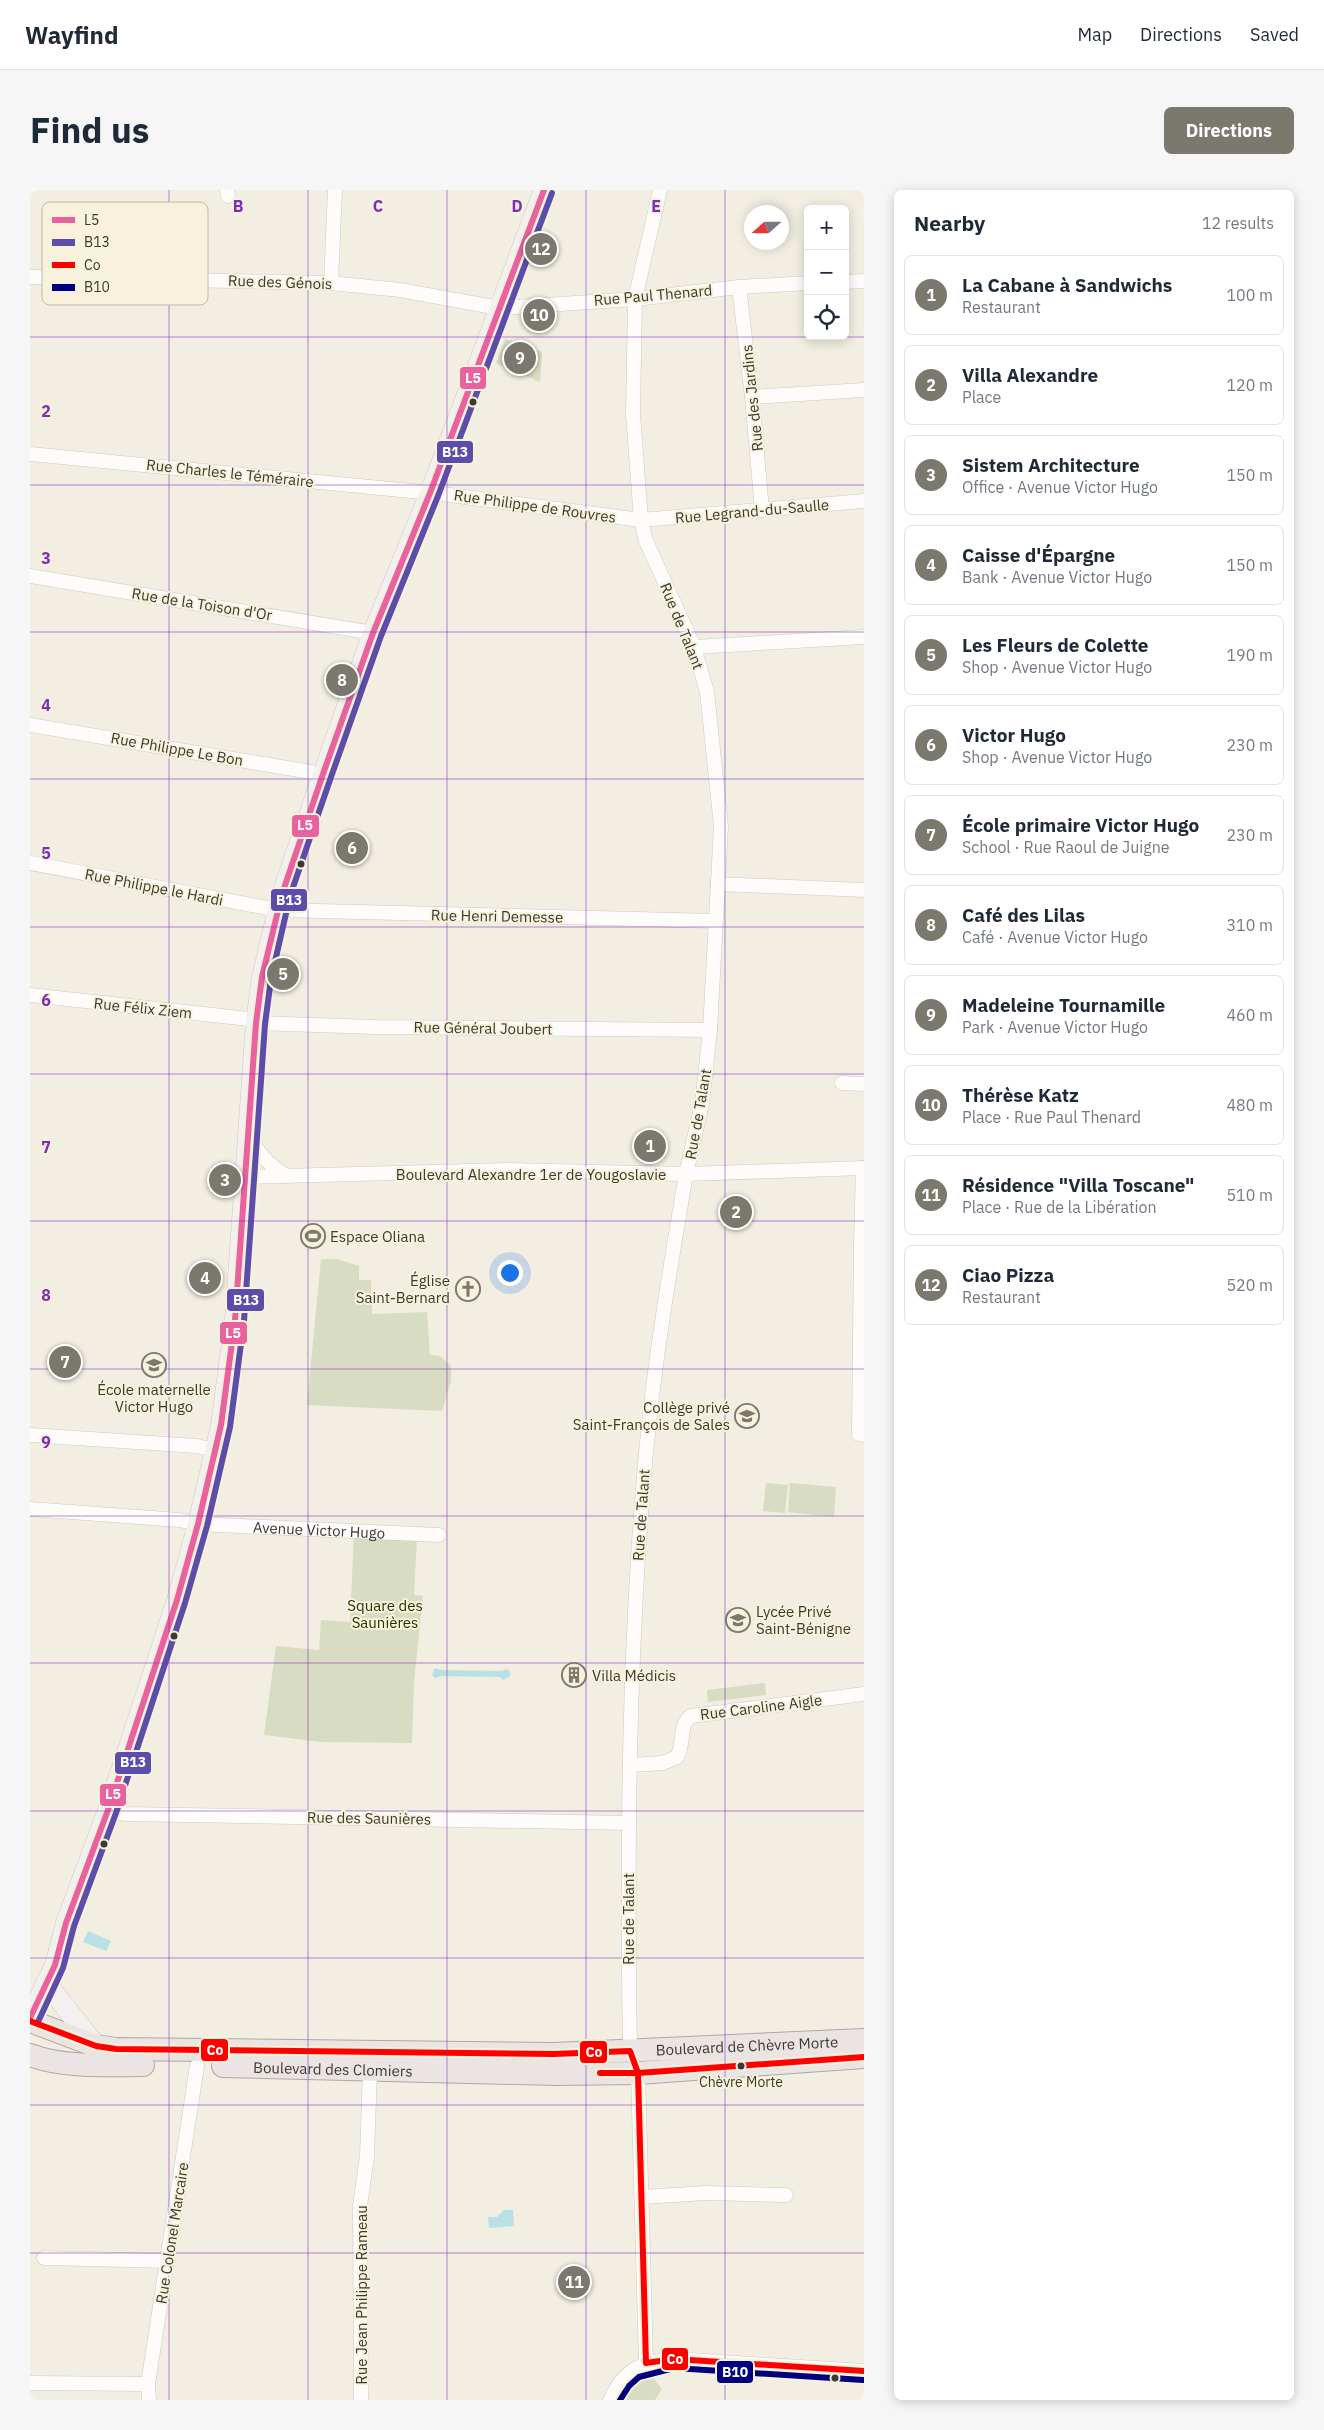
<!DOCTYPE html>
<html lang="en">
<head>
<meta charset="utf-8">
<style>
	body { margin:0; font-family:"IBM Plex Sans",sans-serif; background:#f6f6f7; color:#1f2937 }
	.controls { position:absolute; right:15px; top:15px; display:grid; overflow:hidden; border-radius:8px; box-shadow:0 2px 12px #0003 }
	.controls button { width:45px; height:45px; display:grid; place-items:center; padding:0; border:0; border-bottom:1px solid #e0e1e3; background:#fff; color:#1f2937; font:25px sans-serif }
	.compass { position:absolute; left:714px; top:15px; width:45px; height:45px; border-radius:50%; background:#fff; box-shadow:0 2px 12px #0003; rotate:249deg }
	.you { position:absolute; left:479px; top:1082px; width:18px; height:18px; margin:-12px; border:4px solid #fff; border-radius:50%; background:#1a73e8; box-shadow:0 0 0 8px #1a73e833 }
	.badge { display:grid; place-items:center; width:32px; height:32px; border-radius:50%; background:#7b786e; color:#fff; font-size:16px; font-weight:700 }
	.pin { position:absolute; translate:-50% -50%; border:2px solid #fff; box-shadow:0 1px 5px #0006 }
	.list { margin:0; padding:0; list-style:none }
	h2 { display:flex; justify-content:space-between; align-items:center; height:65px; margin:0; padding:0 20px; font-size:21px }
	h2 small { font-size:16px; font-weight:400; color:#747a83 }
	.list li { display:grid; grid-template-columns:32px 1fr auto; gap:15px; align-items:center; box-sizing:border-box; height:80px; margin:0 10px 10px; padding:0 10px; border:1px solid #e0e1e3; border-radius:8px }
	.list b { display:block; font-size:19px; white-space:nowrap }
	.list p { margin:0; font-size:16px; white-space:nowrap; color:#747a83 }
	.list em { font-size:16px; font-style:normal; color:#747a83 }
	.icon { flex:none; width:28px; height:28px; fill:none; stroke:currentColor; stroke-width:2; stroke-linecap:round; stroke-linejoin:round }
	.map { position:relative; flex:none; width:834px; height:2210px; overflow:hidden; border-radius:8px }
	header { display:flex; align-items:center; gap:30px; box-sizing:border-box; height:70px; padding:0 25px; background:#fff; border-bottom:1px solid #e0e1e3 }
	header strong { font-size:24px }
	nav { display:flex; gap:28px; margin-inline-start:auto; font-size:18px }
	.intro { display:flex; align-items:center; justify-content:space-between; box-sizing:border-box; height:120px; padding:0 30px }
	h1 { margin:0; font-size:35px }
	.button { padding:12px 22px; border-radius:8px; background:#7b786e; color:#fff; font-size:18px; font-weight:700 }
	main { display:flex; gap:30px; padding:0 30px }
	aside { flex:1; background:#fff; border-radius:8px; box-shadow:0 2px 12px #0003 }
	.map>svg:first-child { display:block }
	.green { fill:#d8dcc3 }
	.water { fill:#b9e1e5 }
	.lines { fill:none; stroke-linecap:round; stroke-linejoin:round }
	.minor-casing { stroke:#ccc9bf; stroke-width:15 }
	.secondary-casing { stroke:#ccc9bf; stroke-width:21 }
	.primary-casing { stroke:#b2a6a2; stroke-width:24 }
	.minor { stroke:#fdfcfb; stroke-width:14 }
	.secondary { stroke:#f4f0ef; stroke-width:20 }
	.primary { stroke:#eae4e3; stroke-width:22 }
	.bus-1-casing { stroke:#f8f2dc; stroke-width:10 }
	.bus-2-casing { stroke:#f8f2dc; stroke-width:10 }
	.bus-3-casing { stroke:#f8f2dc; stroke-width:10 }
	.bus-4-casing { stroke:#f8f2dc; stroke-width:10 }
	.bus-1 { stroke:#ea619f; stroke-width:6 }
	.bus-2 { stroke:#5b4da9; stroke-width:6 }
	.bus-3 { stroke:#f00; stroke-width:6 }
	.bus-4 { stroke:#000080; stroke-width:6 }
	.grid { fill:none; stroke:#7b2cbf; stroke-width:1; stroke-opacity:0.55 }
	.bus-dot { fill:#3b3930; stroke:#f8f2dc; stroke-width:2 }
	.labels { text-anchor:middle; dominant-baseline:central; stroke-width:4; stroke-linejoin:round; paint-order:stroke }
	.bus-label { font-size:14px; fill:#3b3930; stroke:#f8f2dc }
	.street-label { font-size:15px; fill:#3b3930; stroke:#f8f2dc }
	.poi-label { font-size:15px; fill:#3b3930; stroke:#f8f2dc; text-anchor:start }
	.park-label { font-size:15px; fill:#273100; stroke:#f8f2dc }
	.key { fill:#f8f2dc; stroke:#bfbaa8; stroke-width:1 }
	.key-label { font-size:14px; fill:#3b3930 }
	.grid-label { font-size:16px; text-anchor:middle; font-weight:bold; fill:#7b2cbf; stroke:#f8f2dc; stroke-width:4; stroke-linejoin:round; paint-order:stroke }
	.line-badge { stroke:#f8f2dc; stroke-width:2 }
	.badge-label { font-size:14px; text-anchor:middle; font-weight:bold; fill:#fff }
</style>
</head>
<body>
<header>
<strong>Wayfind</strong>
<nav><a>Map</a><a>Directions</a><a>Saved</a></nav>
</header>
<div class="intro"><h1>Find us</h1><a class="button">Directions</a></div>
<main>
<div class="map">
<svg width="834" height="2210" viewBox="0 0 834 2210">
	<rect width="100%" height="100%" fill="#f2eee2"/>
	<g class="green">
		<path d="M 475,149 L 512,162 L 510,192 L 466,173 Z"/>
		<path d="M 291,1069 L 307,1069 L 329,1076 L 329,1090 L 341,1090 L 342,1124 L 397,1122 L 400,1165 L 410,1166 L 421,1176 L 421,1191 L 412,1221 L 277,1215 Z"/>
		<path d="M 736,1293 L 758,1295 L 755,1323 L 733,1321 Z"/>
		<path d="M 760,1293 L 806,1297 L 804,1327 L 758,1322 Z"/>
		<path d="M 324,1344 L 387,1348 L 384,1405 L 393,1406 L 384,1492 L 382,1553 L 291,1552 L 234,1545 L 246,1456 L 289,1460 L 291,1430 L 320,1432 Z"/>
		<path d="M 735,1493 L 736,1505 L 678,1512 L 677,1500 Z"/>
		<path d="M 617,2184 L 620,2184 L 632,2199 L 625,2210 L 588,2210 L 602,2193 Z"/>
	</g>
	<g class="water">
		<path d="M 405,1478 L 412,1480 L 470,1481 L 477,1479 L 480,1482 L 480,1486 L 473,1490 L 470,1487 L 412,1486 L 405,1488 L 402,1485 Z"/>
		<path d="M 58,1741 L 81,1751 L 76,1761 L 53,1752 Z"/>
		<path d="M 474,2020 L 483,2020 L 484,2036 L 459,2038 L 458,2027 L 467,2027 Z"/>
	</g>
	<g class="lines">
		<defs>
			<g id="minor">
				<path d="M 197,0 L 198,6"/>
				<path d="M 0,87 L 301,93 L 370,100 L 469,118 L 605,109 L 709,97 L 778,93"/>
				<path d="M 815,92 L 834,91"/>
				<path d="M 301,93 L 305,0"/>
				<path d="M 709,97 L 722,207 L 732,320"/>
				<path d="M 722,207 L 834,200"/>
				<path d="M 0,264 L 412,304 L 611,330 L 834,311"/>
				<path d="M 0,386 L 343,443"/>
				<path d="M 664,457 L 834,447"/>
				<path d="M 0,535 L 293,584"/>
				<path d="M 0,673 L 248,720 L 685,731"/>
				<path d="M 688,694 L 834,700"/>
				<path d="M 0,805 L 219,829 L 226,833 L 345,837 L 680,840"/>
				<path d="M 812,893 L 834,894"/>
				<path d="M 219,944 C 227,963 239,976 257,986"/>
				<path d="M 833,978 L 831,1053 L 834,1053"/>
				<path d="M 215,987 L 476,980 L 656,984 L 834,978"/>
				<path d="M 831,1053 L 829,1244 L 834,1245"/>
				<path d="M 0,1245 L 167,1256 L 184,1260"/>
				<path id="s1" d="M 0,1319 L 149,1330 L 168,1334 L 409,1345"/>
				<path d="M 601,1575 L 633,1573 L 647,1567 C 655,1554 648,1535 661,1526 L 834,1504"/>
				<path d="M 78,1620 L 95,1624 L 599,1633"/>
				<path d="M 600,1861 C 597,1670 598,1477 614,1286 C 622,1185 639,1084 656,984 L 672,914 L 680,840 L 691,636 L 677,502 L 664,457 L 616,351 L 611,330 L 603,224 L 605,109 L 630,0"/>
				<path d="M 608,1883 L 616,2173"/>
				<path d="M 612,2007 L 676,2003 L 756,2005"/>
				<path d="M 14,2068 L 138,2071"/>
				<path d="M 0,2193 L 118,2194"/>
				<path d="M 119,2210 L 118,2194 L 167,1876"/>
				<path d="M 331,2210 L 330,2016 L 337,1966 L 340,1880"/>
				<path d="M 580,2210 C 596,2177 609,2174 644,2169 L 834,2181"/>
			</g>
			<g id="secondary">
				<path d="M 16,1793 L 66,1856"/>
				<path d="M 0,1828 L 25,1775 L 36,1733 L 78,1620 L 147,1410 L 168,1334 L 191,1235 L 205,1130 L 226,833 L 232,787 L 252,704 L 293,584 L 343,443 L 400,303 L 514,0"/>
			</g>
			<g id="primary">
				<path id="s2" d="M 0,1831 L 66,1856 L 86,1859 L 524,1864 L 834,1850"/>
				<path d="M 0,1865 C 35,1878 77,1875 113,1875"/>
				<path id="s3" d="M 193,1876 L 526,1884 L 608,1883 L 834,1867"/>
			</g>
		</defs>
		<use href="#minor" class="minor-casing"/>
		<use href="#secondary" class="secondary-casing"/>
		<use href="#primary" class="primary-casing"/>
		<use href="#minor" class="minor"/>
		<use href="#secondary" class="secondary"/>
		<use href="#primary" class="primary"/>
		<defs>
			<path id="bus-1" d="M 0,1828 L 25,1775 L 36,1733 L 78,1620 L 147,1410 L 168,1334 L 191,1235 L 205,1130 L 226,833 L 232,787 L 252,704 L 293,584 L 343,443 L 400,303 L 514,0"/>
			<path id="bus-2" d="M 8,1832 L 33,1778 L 44,1736 L 86,1623 L 155,1413 L 177,1336 L 200,1237 L 214,1131 L 235,834 L 241,789 L 260,706 L 301,587 L 351,446 L 408,306 L 522,3"/>
			<g id="bus-3">
				<path d="M 0,1831 L 66,1856 L 86,1859 L 524,1864 L 600,1861 L 608,1883 L 616,2173 L 644,2169 L 834,2181"/>
				<path d="M 570,1883 L 608,1883 L 834,1867"/>
			</g>
			<path id="bus-4" d="M 590,2210 L 599,2196 L 609,2187 L 644,2178 L 833,2190"/>
		</defs>
		<use href="#bus-1" class="bus-1-casing"/>
		<use href="#bus-2" class="bus-2-casing"/>
		<use href="#bus-3" class="bus-3-casing"/>
		<use href="#bus-4" class="bus-4-casing"/>
		<use href="#bus-1" class="bus-1"/>
		<use href="#bus-2" class="bus-2"/>
		<use href="#bus-3" class="bus-3"/>
		<use href="#bus-4" class="bus-4"/>
	</g>
	<path class="grid" d="M 139,0 L 139,2210M 278,0 L 278,2210M 417,0 L 417,2210M 556,0 L 556,2210M 695,0 L 695,2210M 0,147 L 834,147M 0,295 L 834,295M 0,442 L 834,442M 0,589 L 834,589M 0,737 L 834,737M 0,884 L 834,884M 0,1031 L 834,1031M 0,1179 L 834,1179M 0,1326 L 834,1326M 0,1473 L 834,1473M 0,1621 L 834,1621M 0,1768 L 834,1768M 0,1915 L 834,1915M 0,2063 L 834,2063"/>
	<defs>
		<symbol id="stadium-ring" viewBox="-11 -11 22 22"><circle r="9.5" fill="#f8f2dc" stroke="#7b786e" stroke-width="1.5"/><path d="M0-5a6.5 5 0 1 0 0 10a6.5 5 0 1 0 0-10ZM-3.5-1.8h7v3.6h-7Z" fill="#7b786e"/></symbol>
		<symbol id="church-ring" viewBox="-11 -11 22 22"><circle r="9.5" fill="#f8f2dc" stroke="#7b786e" stroke-width="1.5"/><path d="M-1.2-6h2.4v3.5h3.3v2.4h-3.3V6h-2.4V-.1h-3.3v-2.4h3.3Z" fill="#7b786e"/></symbol>
		<symbol id="school-ring" viewBox="-11 -11 22 22"><circle r="9.5" fill="#f8f2dc" stroke="#7b786e" stroke-width="1.5"/><path d="M0-5L7-2L0 1L-7-2ZM-4 1L0 2.5L4 1V4Q0 6-4 4Z" fill="#7b786e"/></symbol>
		<symbol id="building-ring" viewBox="-11 -11 22 22"><circle r="9.5" fill="#f8f2dc" stroke="#7b786e" stroke-width="1.5"/><path d="M-4-6H4V6H1V3H-1V6H-4ZM-2.5-4.3h1.7v1.8h-1.7ZM.8-4.3h1.7v1.8H.8ZM-2.5-1h1.7V.8h-1.7ZM.8-1h1.7V.8H.8Z" fill="#7b786e"/></symbol>
	</defs>
	<g fill-rule="evenodd">
		<use href="#stadium-ring" x="269" y="1032" width="28" height="28"/>
		<use href="#church-ring" x="424" y="1085" width="28" height="28"/>
		<use href="#school-ring" x="110" y="1161" width="28" height="28"/>
		<use href="#school-ring" x="703" y="1212" width="28" height="28"/>
		<use href="#school-ring" x="694" y="1416" width="28" height="28"/>
		<use href="#building-ring" x="530" y="1471" width="28" height="28"/>
	</g>
	<g class="bus-dot">
		<circle cx="443" cy="212" r="4.5"/>
		<circle cx="271" cy="674" r="4.5"/>
		<circle cx="144" cy="1446" r="4.5"/>
		<circle cx="74" cy="1654" r="4.5"/>
		<circle cx="711" cy="1876" r="4.5"/>
		<circle cx="805" cy="2188" r="4.5"/>
	</g>
	<g class="labels">
		<g class="bus-label">
			<text x="711" y="1892">Chèvre Morte</text>
		</g>
		<g class="street-label">
			<text transform="translate(250 92) rotate(2)">Rue des Génois</text>
			<text transform="translate(623 105) rotate(-5)">Rue Paul Thenard</text>
			<text transform="translate(722 208) rotate(-96)">Rue des Jardins</text>
			<text transform="translate(200 283) rotate(6)">Rue Charles le Téméraire</text>
			<text transform="translate(505 316) rotate(8)">Rue Philippe de Rouvres</text>
			<text transform="translate(722 321) rotate(-5)">Rue Legrand-du-Saulle</text>
			<text transform="translate(172 414) rotate(9)">Rue de la Toison d'Or</text>
			<text transform="translate(652 436) rotate(68)">Rue de Talant</text>
			<text transform="translate(147 559) rotate(10)">Rue Philippe Le Bon</text>
			<text transform="translate(124 697) rotate(11)">Rue Philippe le Hardi</text>
			<text transform="translate(467 726) rotate(1)">Rue Henri Demesse</text>
			<text transform="translate(113 818) rotate(6)">Rue Félix Ziem</text>
			<text transform="translate(453 838) rotate(1)">Rue Général Joubert</text>
			<text transform="translate(668 924) rotate(-80)">Rue de Talant</text>
			<text x="501" y="984">Boulevard Alexandre 1er de Yougoslavie</text>
			<text transform="translate(611 1325) rotate(-86)">Rue de Talant</text>
			<text stroke="none"><textPath href="#s1" startOffset="290">Avenue Victor Hugo</textPath></text>
			<text transform="translate(731 1517) rotate(-7)">Rue Caroline Aigle</text>
			<text transform="translate(339 1628) rotate(1)">Rue des Saunières</text>
			<text transform="translate(598 1729) rotate(-90)">Rue de Talant</text>
			<text stroke="none"><textPath href="#s2" startOffset="722">Boulevard de Chèvre Morte</textPath></text>
			<text stroke="none"><textPath href="#s3" startOffset="110">Boulevard des Clomiers</textPath></text>
			<text transform="translate(142 2043) rotate(-81)">Rue Colonel Marcaire</text>
			<text transform="translate(331 2105) rotate(-90)">Rue Jean Philippe Rameau</text>
		</g>
		<g class="poi-label">
			<text x="300" y="1046">Espace Oliana</text>
			<text x="420" y="1090" text-anchor="end">Église<tspan x="420" dy="17">Saint-Bernard</tspan></text>
			<text x="124" y="1199" text-anchor="middle">École maternelle<tspan x="124" dy="17">Victor Hugo</tspan></text>
			<text x="700" y="1217" text-anchor="end">Collège privé<tspan x="700" dy="17">Saint-François de Sales</tspan></text>
			<text x="726" y="1421">Lycée Privé<tspan x="726" dy="17">Saint-Bénigne</tspan></text>
			<text x="562" y="1485">Villa Médicis</text>
		</g>
		<g class="park-label">
			<text x="355" y="1415">Square des<tspan x="355" dy="17">Saunières</tspan></text>
		</g>
	</g>
	<rect x="12" y="12" width="166" height="103" rx="8" class="key"/>
	<rect x="22" y="27" width="23" height="6" fill="#ea619f"/>
	<rect x="22" y="49" width="23" height="7" fill="#5b4da9"/>
	<rect x="22" y="72" width="23" height="6" fill="#f00"/>
	<rect x="22" y="94" width="23" height="7" fill="#000080"/>
	<g class="key-label">
		<text x="54" y="35">L5</text>
		<text x="54" y="57">B13</text>
		<text x="54" y="80">Co</text>
		<text x="54" y="102">B10</text>
	</g>
	<g class="grid-label">
		<text x="208" y="22">B</text>
		<text x="348" y="22">C</text>
		<text x="487" y="22">D</text>
		<text x="626" y="22">E</text>
		<text x="16" y="227">2</text>
		<text x="16" y="374">3</text>
		<text x="16" y="521">4</text>
		<text x="16" y="669">5</text>
		<text x="16" y="816">6</text>
		<text x="16" y="963">7</text>
		<text x="16" y="1111">8</text>
		<text x="16" y="1258">9</text>
	</g>
	<g class="line-badge">
		<rect x="429" y="176" width="28" height="24" rx="5" fill="#ea619f"/>
		<rect x="406" y="250" width="38" height="24" rx="5" fill="#5b4da9"/>
		<rect x="261" y="624" width="29" height="24" rx="5" fill="#ea619f"/>
		<rect x="240" y="698" width="38" height="24" rx="5" fill="#5b4da9"/>
		<rect x="196" y="1098" width="39" height="24" rx="5" fill="#5b4da9"/>
		<rect x="189" y="1131" width="29" height="24" rx="5" fill="#ea619f"/>
		<rect x="84" y="1561" width="38" height="24" rx="5" fill="#5b4da9"/>
		<rect x="69" y="1593" width="28" height="24" rx="5" fill="#ea619f"/>
		<rect x="170" y="1848" width="29" height="24" rx="5" fill="#f00"/>
		<rect x="549" y="1850" width="29" height="24" rx="5" fill="#f00"/>
		<rect x="631" y="2157" width="28" height="24" rx="5" fill="#f00"/>
		<rect x="686" y="2170" width="38" height="24" rx="5" fill="#000080"/>
	</g>
	<g class="badge-label">
		<text x="443" y="193">L5</text>
		<text x="425" y="267">B13</text>
		<text x="275" y="640">L5</text>
		<text x="259" y="715">B13</text>
		<text x="216" y="1115">B13</text>
		<text x="203" y="1148">L5</text>
		<text x="103" y="1577">B13</text>
		<text x="83" y="1609">L5</text>
		<text x="185" y="1865">Co</text>
		<text x="564" y="1867">Co</text>
		<text x="645" y="2174">Co</text>
		<text x="705" y="2187">B10</text>
	</g>
</svg>
<div class="controls">
<button>+</button>
<button>−</button>
<button><svg class="icon" aria-label="locate" viewBox="0 0 24 24"><circle cx="12" cy="12" r="6"/><path d="M12 2v4M12 18v4M2 12h4M18 12h4"/></svg></button>
</div>
<svg class="compass" viewBox="-18 -18 36 36"><path d="M0-13l5 13h-10z" fill="#e53935"/><path d="M0 13l5-13h-10z" fill="#747a83"/></svg>
<div class="you"></div>
<div class="pin badge" style="left:620px;top:956px">1</div>
<div class="pin badge" style="left:706px;top:1022px">2</div>
<div class="pin badge" style="left:195px;top:990px">3</div>
<div class="pin badge" style="left:175px;top:1088px">4</div>
<div class="pin badge" style="left:253px;top:784px">5</div>
<div class="pin badge" style="left:322px;top:658px">6</div>
<div class="pin badge" style="left:35px;top:1172px">7</div>
<div class="pin badge" style="left:312px;top:490px">8</div>
<div class="pin badge" style="left:490px;top:168px">9</div>
<div class="pin badge" style="left:509px;top:125px">10</div>
<div class="pin badge" style="left:544px;top:2092px">11</div>
<div class="pin badge" style="left:511px;top:59px">12</div>
</div>
<aside>
<h2>Nearby<small>12 results</small></h2>
<ul class="list">
<li><span class="badge">1</span><div><b>La Cabane à Sandwichs</b><p>Restaurant</p></div><em>100 m</em></li>
<li><span class="badge">2</span><div><b>Villa Alexandre</b><p>Place</p></div><em>120 m</em></li>
<li><span class="badge">3</span><div><b>Sistem Architecture</b><p>Office · Avenue Victor Hugo</p></div><em>150 m</em></li>
<li><span class="badge">4</span><div><b>Caisse d'Épargne</b><p>Bank · Avenue Victor Hugo</p></div><em>150 m</em></li>
<li><span class="badge">5</span><div><b>Les Fleurs de Colette</b><p>Shop · Avenue Victor Hugo</p></div><em>190 m</em></li>
<li><span class="badge">6</span><div><b>Victor Hugo</b><p>Shop · Avenue Victor Hugo</p></div><em>230 m</em></li>
<li><span class="badge">7</span><div><b>École primaire Victor Hugo</b><p>School · Rue Raoul de Juigne</p></div><em>230 m</em></li>
<li><span class="badge">8</span><div><b>Café des Lilas</b><p>Café · Avenue Victor Hugo</p></div><em>310 m</em></li>
<li><span class="badge">9</span><div><b>Madeleine Tournamille</b><p>Park · Avenue Victor Hugo</p></div><em>460 m</em></li>
<li><span class="badge">10</span><div><b>Thérèse Katz</b><p>Place · Rue Paul Thenard</p></div><em>480 m</em></li>
<li><span class="badge">11</span><div><b>Résidence &quot;Villa Toscane&quot;</b><p>Place · Rue de la Libération</p></div><em>510 m</em></li>
<li><span class="badge">12</span><div><b>Ciao Pizza</b><p>Restaurant</p></div><em>520 m</em></li>
</ul>
</aside>
</main>
</body>
</html>
